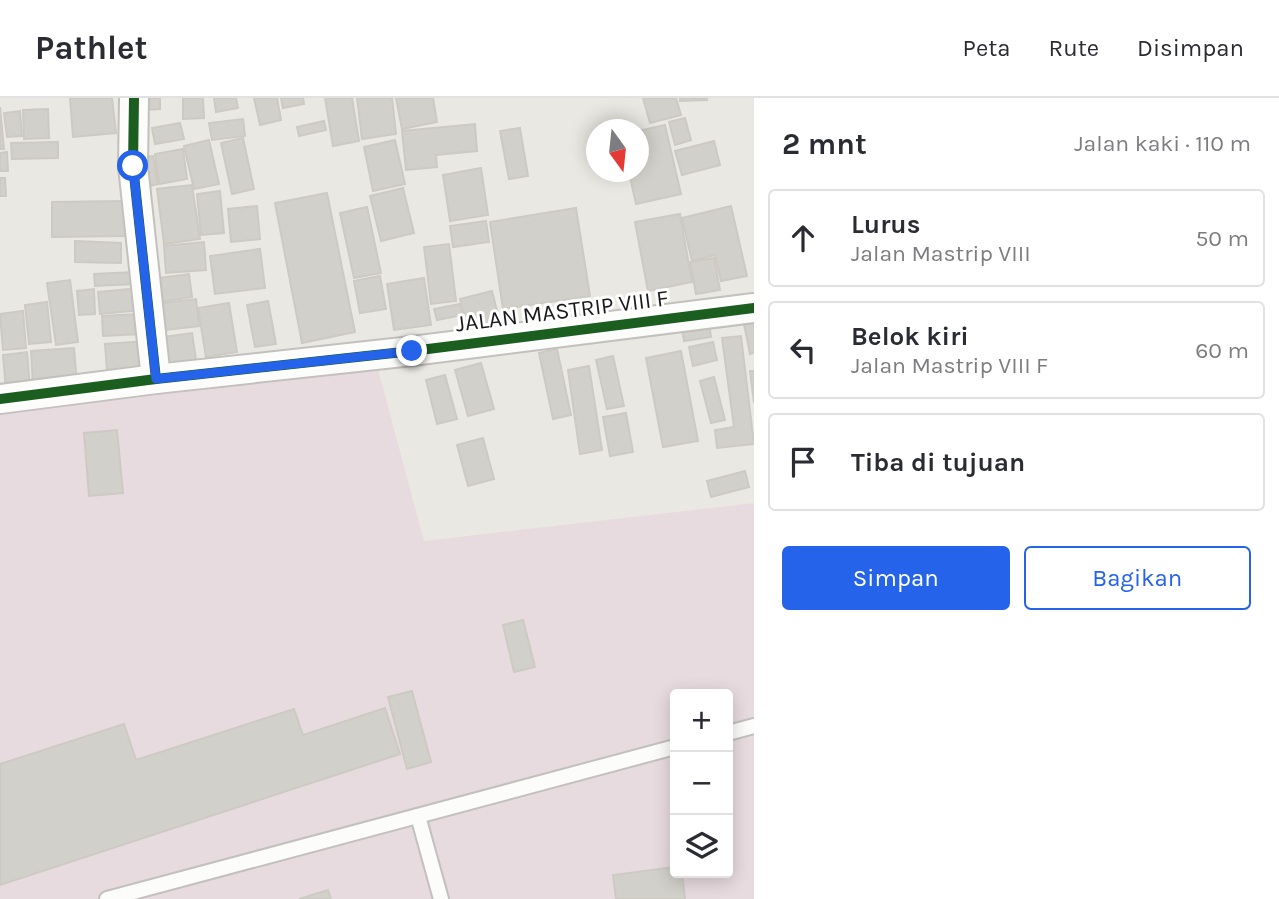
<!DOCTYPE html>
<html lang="id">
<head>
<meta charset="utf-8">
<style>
	body { margin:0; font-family:Karla,sans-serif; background:#f2f2f3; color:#2b2b33 }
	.controls { position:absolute; right:21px; bottom:21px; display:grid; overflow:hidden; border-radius:7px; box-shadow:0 4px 18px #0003 }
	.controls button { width:63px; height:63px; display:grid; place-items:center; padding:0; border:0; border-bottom:2px solid #e1e1e2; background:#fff; color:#2b2b33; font:35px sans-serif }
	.compass { position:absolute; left:586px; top:21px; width:63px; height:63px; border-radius:50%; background:#fff; box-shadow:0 4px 18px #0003; rotate:165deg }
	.stop { position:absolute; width:21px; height:21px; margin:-16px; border:5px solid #2563eb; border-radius:50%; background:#fff }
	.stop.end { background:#2563eb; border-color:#fff; box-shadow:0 2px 7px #0008 }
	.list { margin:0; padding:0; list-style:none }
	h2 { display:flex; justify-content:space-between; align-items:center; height:91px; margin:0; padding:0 28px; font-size:30px }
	h2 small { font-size:23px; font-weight:400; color:#7c7c81 }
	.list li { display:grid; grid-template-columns:46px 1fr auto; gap:21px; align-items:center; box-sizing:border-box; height:98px; margin:0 14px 14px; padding:0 14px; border:2px solid #e1e1e2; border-radius:7px }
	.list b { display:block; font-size:26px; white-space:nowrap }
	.list p { margin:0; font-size:23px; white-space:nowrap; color:#7c7c81 }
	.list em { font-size:23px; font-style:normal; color:#7c7c81 }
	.actions { display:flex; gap:14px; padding:21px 28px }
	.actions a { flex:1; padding:16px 0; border:2px solid #2563eb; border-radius:7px; text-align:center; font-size:24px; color:#2563eb }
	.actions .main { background:#2563eb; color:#fff }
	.icon { flex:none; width:38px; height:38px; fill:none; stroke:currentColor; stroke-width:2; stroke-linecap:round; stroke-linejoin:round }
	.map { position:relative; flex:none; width:754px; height:801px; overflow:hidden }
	header { display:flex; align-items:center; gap:42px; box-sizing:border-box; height:98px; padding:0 35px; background:#fff; border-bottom:2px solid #e1e1e2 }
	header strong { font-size:33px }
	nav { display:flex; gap:38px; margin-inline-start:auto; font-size:24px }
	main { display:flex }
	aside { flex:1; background:#fff }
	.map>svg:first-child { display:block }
	.industrial { fill:#e8dbe0; fill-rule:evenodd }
	.building { fill:#d2d0cb; stroke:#cdcac3; stroke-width:2 }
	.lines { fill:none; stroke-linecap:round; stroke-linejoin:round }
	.lane-casing { stroke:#c2c1be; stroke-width:18 }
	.street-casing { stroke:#c2c1be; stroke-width:32 }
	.lane { stroke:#fcfcfb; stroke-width:14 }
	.street { stroke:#fcfcfb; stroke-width:28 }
	.cycleway-casing { stroke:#fff; stroke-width:15 }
	.cycleway { stroke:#1b5e20; stroke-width:10 }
	.route { stroke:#2563eb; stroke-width:9 }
	.labels { text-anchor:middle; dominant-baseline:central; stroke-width:6; stroke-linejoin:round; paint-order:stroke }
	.street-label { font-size:23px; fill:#1a1a1a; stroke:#fff }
</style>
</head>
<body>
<header>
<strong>Pathlet</strong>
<nav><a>Peta</a><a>Rute</a><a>Disimpan</a></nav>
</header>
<main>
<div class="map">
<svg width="754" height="801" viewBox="0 0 754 801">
	<rect width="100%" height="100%" fill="#eae8e2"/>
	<path class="industrial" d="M 375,260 L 424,443 L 754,405 L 754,801 L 0,801 L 0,309 ZM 675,596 L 728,596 L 728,775 L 675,775 Z"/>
	<g class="building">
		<path d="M 70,0 L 112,0 L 116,35 L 73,39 Z"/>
		<path d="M 145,0 L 160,0 L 160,11 L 146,12 Z"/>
		<path d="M 183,0 L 203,0 L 204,20 L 183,21 Z"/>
		<path d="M 214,0 L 236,0 L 238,10 L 216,14 Z"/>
		<path d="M 254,0 L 277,0 L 281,22 L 260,27 Z"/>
		<path d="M 281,0 L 303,0 L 304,6 L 283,10 Z"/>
		<path d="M 325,0 L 352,0 L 359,43 L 333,48 Z"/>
		<path d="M 357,0 L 392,0 L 396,36 L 362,41 Z"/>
		<path d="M 396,0 L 433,0 L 437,24 L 402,31 Z"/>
		<path d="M 643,0 L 676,0 L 681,17 L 650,25 Z"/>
		<path d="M 680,0 L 707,0 L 707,2 L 680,3 Z"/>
		<path d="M 0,9 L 4,51 L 0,51 Z"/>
		<path d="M 48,11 L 49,40 L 24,41 L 23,12 Z"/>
		<path d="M 20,13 L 22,38 L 7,39 L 4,15 Z"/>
		<path d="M 685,20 L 691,42 L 675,47 L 669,24 Z"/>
		<path d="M 243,21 L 245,38 L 212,42 L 209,25 Z"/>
		<path d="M 324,23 L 326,32 L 299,38 L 297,29 Z"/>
		<path d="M 180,25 L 184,41 L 155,46 L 152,30 Z"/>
		<path d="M 475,26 L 477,53 L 436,57 L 437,69 L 406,72 L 402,33 Z"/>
		<path d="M 665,27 L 681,96 L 636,106 L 629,74 L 638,74 L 638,33 Z"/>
		<path d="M 520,30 L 528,78 L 509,81 L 500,33 Z"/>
		<path d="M 243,40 L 254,91 L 232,96 L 221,45 Z"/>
		<path d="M 209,42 L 219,86 L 194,91 L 184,48 Z"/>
		<path d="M 395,42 L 405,86 L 373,93 L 364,49 Z"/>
		<path d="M 714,43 L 720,67 L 682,77 L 675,53 Z"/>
		<path d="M 58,44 L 58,60 L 12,61 L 11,45 Z"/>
		<path d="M 183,51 L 187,81 L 159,86 L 155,56 Z"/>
		<path d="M 7,54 L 8,73 L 0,73 L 0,55 Z"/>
		<path d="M 153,58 L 158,86 L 150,88 L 144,59 Z"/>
		<path d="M 481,70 L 488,117 L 450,123 L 443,77 Z"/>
		<path d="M 0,80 L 5,80 L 6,98 L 0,98 Z"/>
		<path d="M 192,87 L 200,141 L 164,146 L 157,91 Z"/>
		<path d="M 403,90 L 414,135 L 381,143 L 370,98 Z"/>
		<path d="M 220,93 L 224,135 L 201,137 L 197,96 Z"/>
		<path d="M 327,95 L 355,234 L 302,245 L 275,105 Z"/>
		<path d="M 125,103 L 125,138 L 52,139 L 52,104 Z"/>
		<path d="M 257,108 L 260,141 L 231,144 L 228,111 Z"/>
		<path d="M 731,108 L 747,178 L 721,183 L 715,157 L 692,163 L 682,120 Z"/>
		<path d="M 367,109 L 381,175 L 354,180 L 340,115 Z"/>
		<path d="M 576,110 L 590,198 L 503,211 L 490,124 Z"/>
		<path d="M 680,116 L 692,184 L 648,193 L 635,124 Z"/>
		<path d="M 486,123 L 489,144 L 453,149 L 450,128 Z"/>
		<path d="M 75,143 L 121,145 L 121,165 L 75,164 Z"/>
		<path d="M 204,144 L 206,172 L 166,175 L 164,148 Z"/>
		<path d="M 449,146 L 456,203 L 431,206 L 424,149 Z"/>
		<path d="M 260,151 L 265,190 L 215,196 L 210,158 Z"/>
		<path d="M 714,160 L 720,192 L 696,196 L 690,164 Z"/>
		<path d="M 135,174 L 136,186 L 95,188 L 94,176 Z"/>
		<path d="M 189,176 L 192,199 L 154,205 L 150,181 Z"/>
		<path d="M 380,178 L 386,211 L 360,215 L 354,183 Z"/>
		<path d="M 424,180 L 431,227 L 394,232 L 387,186 Z"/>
		<path d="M 70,182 L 78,244 L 56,247 L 47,185 Z"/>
		<path d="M 140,190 L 142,212 L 100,216 L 98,194 Z"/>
		<path d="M 94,191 L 95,216 L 79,217 L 77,193 Z"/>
		<path d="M 492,193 L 500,225 L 468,233 L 460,201 Z"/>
		<path d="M 196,201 L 199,228 L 157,233 L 153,206 Z"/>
		<path d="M 268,203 L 276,246 L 255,249 L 247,207 Z"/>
		<path d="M 47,204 L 51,244 L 29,246 L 25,207 Z"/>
		<path d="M 229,205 L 237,254 L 206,259 L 198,210 Z"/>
		<path d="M 460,206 L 462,217 L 437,222 L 434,211 Z"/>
		<path d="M 23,213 L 26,250 L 3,252 L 0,216 Z"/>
		<path d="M 141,216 L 142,236 L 103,238 L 102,218 Z"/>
		<path d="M 754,218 L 754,255 L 750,256 L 743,221 Z"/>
		<path d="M 708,220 L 711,239 L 684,243 L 681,224 Z"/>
		<path d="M 192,235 L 196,262 L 159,267 L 155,240 Z"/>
		<path d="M 741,238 L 754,346 L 717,350 L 715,332 L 734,329 L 722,240 Z"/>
		<path d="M 147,243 L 149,271 L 107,273 L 105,246 Z"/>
		<path d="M 713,244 L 717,262 L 693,268 L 689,249 Z"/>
		<path d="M 74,250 L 77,286 L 33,288 L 31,253 Z"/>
		<path d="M 557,251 L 571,317 L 553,321 L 539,255 Z"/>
		<path d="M 681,253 L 698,343 L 663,349 L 646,260 Z"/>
		<path d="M 27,254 L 30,290 L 6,293 L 3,257 Z"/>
		<path d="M 613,258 L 624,308 L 607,311 L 596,262 Z"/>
		<path d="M 481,265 L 494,311 L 468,318 L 455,272 Z"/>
		<path d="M 589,268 L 602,352 L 580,356 L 568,272 Z"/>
		<path d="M 750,273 L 754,273 L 754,305 Z"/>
		<path d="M 445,277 L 457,321 L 437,326 L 426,282 Z"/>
		<path d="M 714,279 L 725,322 L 711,325 L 700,283 Z"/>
		<path d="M 626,315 L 633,354 L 610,358 L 603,319 Z"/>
		<path d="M 117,332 L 123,395 L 89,398 L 84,335 Z"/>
		<path d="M 483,340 L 494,381 L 468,388 L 457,347 Z"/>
		<path d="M 745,373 L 749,389 L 711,399 L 707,383 Z"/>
		<path d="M 523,522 L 535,569 L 514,574 L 503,527 Z"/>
		<path d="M 412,593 L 431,664 L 407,671 L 388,599 Z"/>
		<path d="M 385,610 L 400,656 L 0,787 L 0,666 L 124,626 L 136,662 L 294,611 L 303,637 Z"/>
		<path d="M 675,769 L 675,775 L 682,775 L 685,801 L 616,801 L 613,777 Z"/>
		<path d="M 328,792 L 331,801 L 299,801 Z"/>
	</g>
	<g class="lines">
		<defs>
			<g id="lane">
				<path d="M 728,635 L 754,628"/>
				<path d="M 418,718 L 441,801"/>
				<path d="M 107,801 L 675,649"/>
			</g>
			<g id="street">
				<path d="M 134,0 L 133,68 L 156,281"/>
				<path d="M 0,301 L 156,281 L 412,253 L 754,210"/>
			</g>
		</defs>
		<use href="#lane" class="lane-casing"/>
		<use href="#street" class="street-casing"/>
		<use href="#lane" class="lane"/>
		<use href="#street" class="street"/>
		<defs>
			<g id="cycleway">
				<path d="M 134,0 L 133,68 L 156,281"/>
				<path d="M 0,301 L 156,281 L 412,253 L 754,210"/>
			</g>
		</defs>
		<use href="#cycleway" class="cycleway-casing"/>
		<use href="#cycleway" class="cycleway"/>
	</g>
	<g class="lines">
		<path class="route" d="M 133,68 L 156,281 L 412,253"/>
	</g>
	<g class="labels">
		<g class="street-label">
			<text transform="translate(562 213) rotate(-7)">JALAN MASTRIP VIII F</text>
		</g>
	</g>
</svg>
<div class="controls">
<button>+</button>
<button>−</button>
<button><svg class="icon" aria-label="layers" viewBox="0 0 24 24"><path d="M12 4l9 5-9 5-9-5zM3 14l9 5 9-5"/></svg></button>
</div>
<svg class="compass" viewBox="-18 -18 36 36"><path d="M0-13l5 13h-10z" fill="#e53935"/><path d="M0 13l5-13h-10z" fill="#7c7c81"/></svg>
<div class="stop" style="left:133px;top:68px"></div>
<div class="stop end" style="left:412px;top:253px"></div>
</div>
<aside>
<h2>2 mnt<small>Jalan kaki · 110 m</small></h2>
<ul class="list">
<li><svg class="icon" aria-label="ahead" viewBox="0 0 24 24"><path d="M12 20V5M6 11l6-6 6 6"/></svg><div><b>Lurus</b><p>Jalan Mastrip VIII</p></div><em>50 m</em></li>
<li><svg class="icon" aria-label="left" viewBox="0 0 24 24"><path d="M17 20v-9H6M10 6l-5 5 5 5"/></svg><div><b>Belok kiri</b><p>Jalan Mastrip VIII F</p></div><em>60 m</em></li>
<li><svg class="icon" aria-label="arrive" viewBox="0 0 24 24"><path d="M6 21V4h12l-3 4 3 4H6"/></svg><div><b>Tiba di tujuan</b></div></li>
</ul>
<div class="actions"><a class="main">Simpan</a><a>Bagikan</a></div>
</aside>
</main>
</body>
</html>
